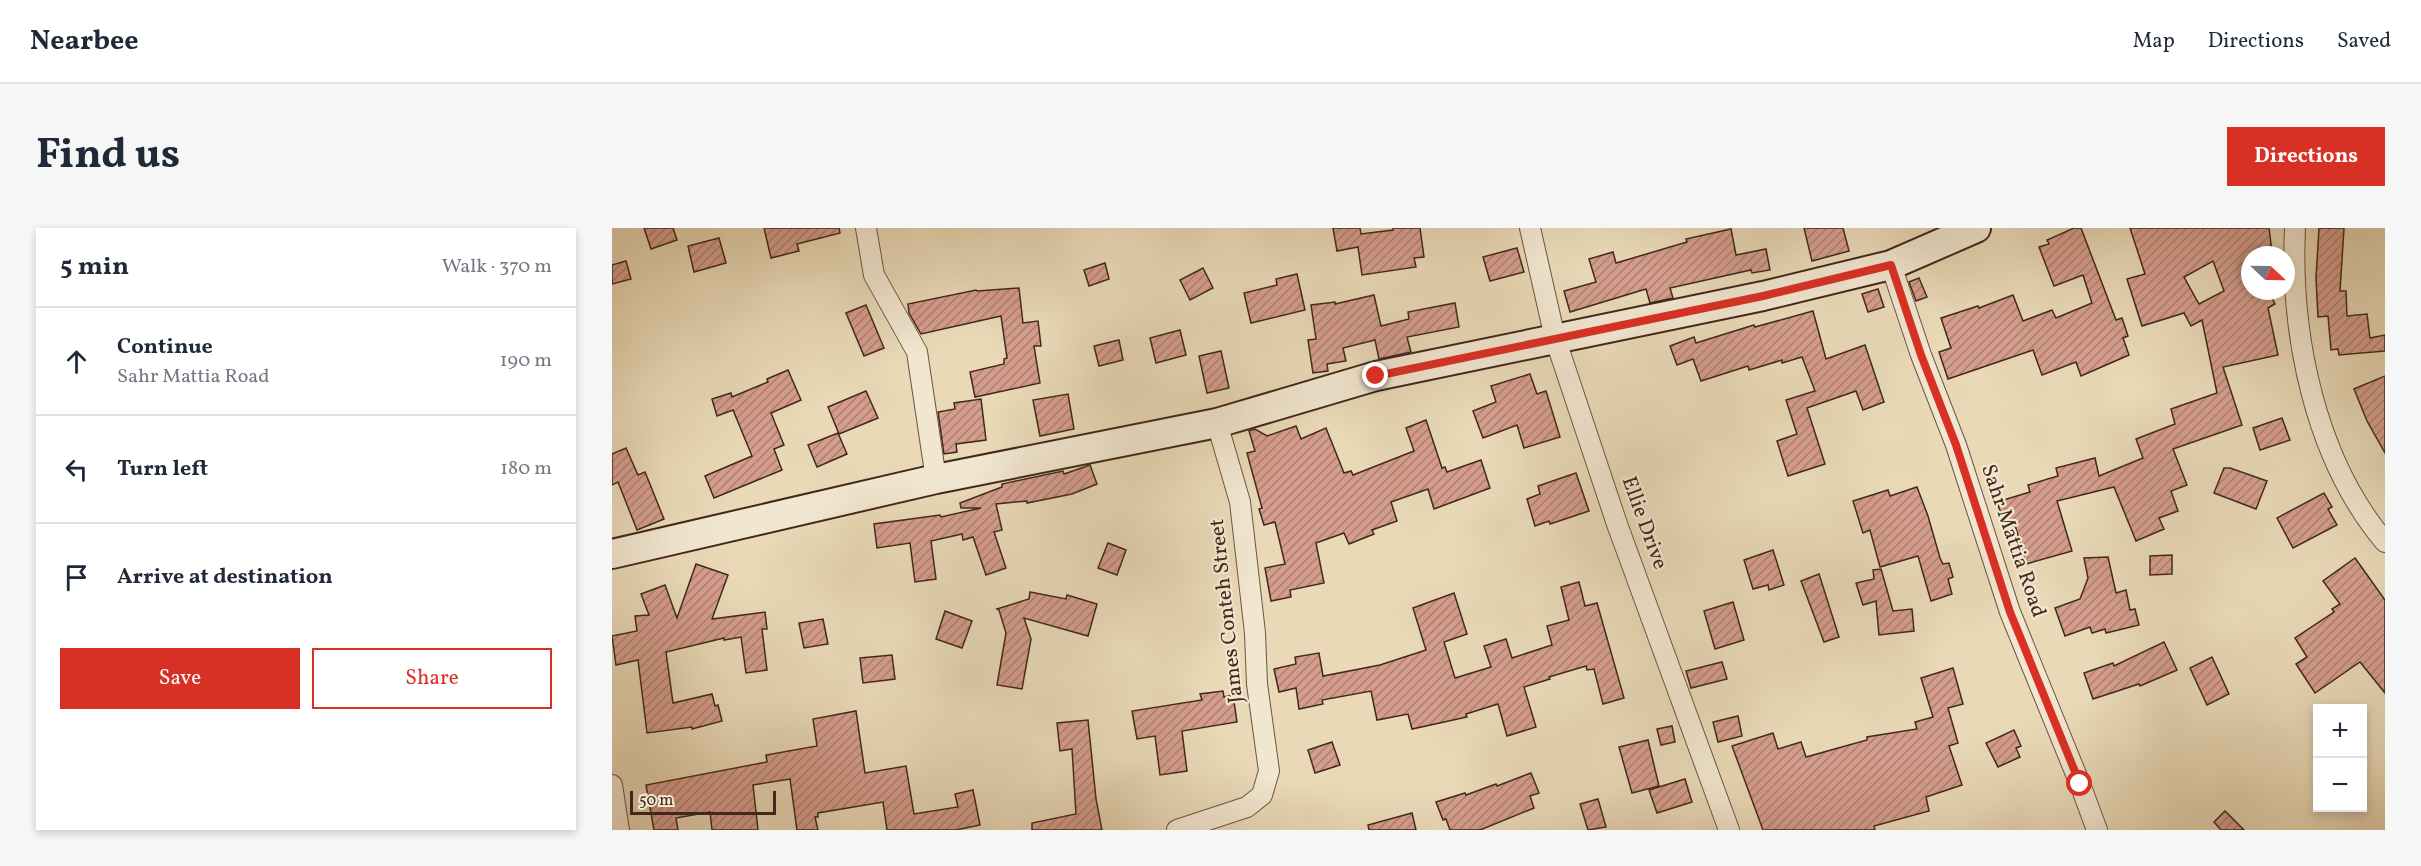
<!DOCTYPE html>
<html lang="en">
<head>
<meta charset="utf-8">
<style>
	body { margin:0; font-family:Vollkorn,serif; background:#f6f6f7; color:#1f2937 }
	.controls { position:absolute; right:18px; bottom:18px; display:grid; overflow:hidden; border-radius:0px; box-shadow:0 3px 9px #0003 }
	.controls button { width:54px; height:54px; display:grid; place-items:center; padding:0; border:0; border-bottom:2px solid #e0e1e3; background:#fff; color:#1f2937; font:30px sans-serif }
	.compass { position:absolute; left:1629px; top:18px; width:54px; height:54px; border-radius:50%; background:#fff; box-shadow:0 3px 9px #0003; rotate:112deg }
	.scale { position:absolute; left:18px; bottom:15px; width:146px; box-sizing:border-box; padding-left:6px; border:3px solid #42281b; border-top:0; font-size:16px; line-height:21px; white-space:nowrap; color:#42281b; -webkit-text-stroke:4px #f1e6d0; paint-order:stroke }
	.stop { position:absolute; width:18px; height:18px; margin:-14px; border:4px solid #d93025; border-radius:50%; background:#fff }
	.stop.end { background:#d93025; border-color:#fff; box-shadow:0 2px 6px #0008 }
	.list { margin:0; padding:0; list-style:none }
	h2 { display:flex; justify-content:space-between; align-items:center; height:78px; margin:0; padding:0 24px; font-size:26px }
	h2 small { font-size:20px; font-weight:400; color:#747a83 }
	.list li { display:grid; grid-template-columns:39px 1fr auto; gap:18px; align-items:center; box-sizing:border-box; height:108px; padding:0 24px; border-top:2px solid #e0e1e3 }
	.list b { display:block; font-size:22px; white-space:nowrap }
	.list p { margin:0; font-size:20px; white-space:nowrap; color:#747a83 }
	.list em { font-size:20px; font-style:normal; color:#747a83 }
	.actions { display:flex; gap:12px; padding:18px 24px }
	.actions a { flex:1; padding:14px 0; border:2px solid #d93025; border-radius:0px; text-align:center; font-size:21px; color:#d93025 }
	.actions .main { background:#d93025; color:#fff }
	.icon { flex:none; width:33px; height:33px; fill:none; stroke:currentColor; stroke-width:2; stroke-linecap:round; stroke-linejoin:round }
	.map { position:relative; flex:none; width:1773px; height:602px; overflow:hidden; border-radius:0px }
	header { display:flex; align-items:center; gap:36px; box-sizing:border-box; height:84px; padding:0 30px; background:#fff; border-bottom:2px solid #e0e1e3 }
	header strong { font-size:28px }
	nav { display:flex; gap:33px; margin-inline-start:auto; font-size:21px }
	.intro { display:flex; align-items:center; justify-content:space-between; box-sizing:border-box; height:144px; padding:0 36px }
	h1 { margin:0; font-size:42px }
	.button { padding:15px 27px; border-radius:0px; background:#d93025; color:#fff; font-size:21px; font-weight:700 }
	main { display:flex; gap:36px; padding:0 36px }
	aside { flex:1; background:#fff; border-radius:0px; box-shadow:0 3px 9px #0003 }
	.map>svg:first-child { display:block }
	.building { fill:url(#building-hatch); stroke:#42281b; stroke-width:1.5; fill-rule:evenodd }
	.lines { fill:none; stroke-linecap:round; stroke-linejoin:round }
	.street-casing { stroke:#6c5442; stroke-width:22 }
	.secondary-casing { stroke:#42281b; stroke-width:32 }
	.street { stroke:#f1e6d0; stroke-width:20 }
	.secondary { stroke:#f1e6d0; stroke-width:28 }
	.route { stroke:#d93025; stroke-width:8 }
	.labels { text-anchor:middle; dominant-baseline:central; stroke-width:4.5; stroke-linejoin:round; paint-order:stroke }
	.street-label { font-size:21px; fill:#42281b; stroke:#f1e6d0 }
</style>
</head>
<body>
<header>
<strong>Nearbee</strong>
<nav><a>Map</a><a>Directions</a><a>Saved</a></nav>
</header>
<div class="intro"><h1>Find us</h1><a class="button">Directions</a></div>
<main>
<aside>
<h2>5 min<small>Walk · 370 m</small></h2>
<ul class="list">
<li><svg class="icon" aria-label="ahead" viewBox="0 0 24 24"><path d="M12 20V5M6 11l6-6 6 6"/></svg><div><b>Continue</b><p>Sahr Mattia Road</p></div><em>190 m</em></li>
<li><svg class="icon" aria-label="left" viewBox="0 0 24 24"><path d="M17 20v-9H6M10 6l-5 5 5 5"/></svg><div><b>Turn left</b></div><em>180 m</em></li>
<li><svg class="icon" aria-label="arrive" viewBox="0 0 24 24"><path d="M6 21V4h12l-3 4 3 4H6"/></svg><div><b>Arrive at destination</b></div></li>
</ul>
<div class="actions"><a class="main">Save</a><a>Share</a></div>
</aside>
<div class="map">
<svg width="1773" height="602" viewBox="0 0 1773 602">
	<defs>
		<pattern id="building-hatch" width="6" height="6" patternUnits="userSpaceOnUse" patternTransform="scale(1.5)"><rect width="6" height="6" fill="#d59d8d"/><path d="M-1 1l2-2M0 6l6-6M5 7l2-2" fill="none" stroke="#ae8072"/></pattern>
	</defs>
	<rect width="100%" height="100%" fill="#e9d9b7"/>
	<filter id="stains"><feTurbulence type="fractalNoise" baseFrequency=".00333" numOctaves="4"/><feColorMatrix values="0 0 0 0 .2 0 0 0 0 .09 0 0 0 0 .02 0 0 0 .5 -.17"/></filter>
	<radialGradient id="worn" r=".72"><stop offset=".6" stop-color="#630" stop-opacity="0"/><stop offset="1" stop-color="#630" stop-opacity=".3"/></radialGradient>
	<g class="building">
		<path d="M 32,0 L 61,0 L 65,12 L 39,21 Z"/>
		<path d="M 152,0 L 227,0 L 228,5 L 185,16 L 187,23 L 159,30 Z"/>
		<path d="M 721,0 L 748,0 L 749,6 L 781,2 L 781,0 L 808,0 L 812,29 L 802,30 L 804,39 L 750,47 L 746,19 L 725,23 Z"/>
		<path d="M 1192,0 L 1231,0 L 1237,23 L 1200,33 Z"/>
		<path d="M 1462,0 L 1469,0 L 1504,92 L 1510,90 L 1516,108 L 1511,110 L 1517,127 L 1469,148 L 1464,134 L 1430,147 L 1421,122 L 1336,151 L 1327,124 L 1339,120 L 1329,90 L 1366,78 L 1367,80 L 1401,67 L 1411,93 L 1440,82 L 1444,90 L 1480,75 L 1471,47 L 1442,58 L 1427,19 L 1437,16 L 1435,12 Z"/>
		<path d="M 1518,0 L 1657,0 L 1660,24 L 1656,24 L 1656,27 L 1638,27 L 1638,63 L 1656,63 L 1663,76 L 1656,80 L 1666,127 L 1611,139 L 1630,197 L 1561,221 L 1575,257 L 1559,263 L 1566,283 L 1547,290 L 1552,301 L 1524,313 L 1502,259 L 1445,273 L 1460,323 L 1414,336 L 1403,297 L 1394,300 L 1385,274 L 1418,264 L 1416,257 L 1446,248 L 1444,240 L 1483,230 L 1487,248 L 1531,230 L 1524,211 L 1563,196 L 1559,181 L 1605,165 L 1590,92 L 1579,98 L 1572,85 L 1530,98 L 1515,51 L 1533,46 ZM 1601,33 L 1612,63 L 1587,76 L 1572,49 Z"/>
		<path d="M 1707,0 L 1732,0 L 1728,63 L 1734,63 L 1735,88 L 1755,86 L 1758,110 L 1773,107 L 1773,123 L 1727,127 L 1726,121 L 1719,122 L 1716,88 L 1706,89 L 1704,50 Z"/>
		<path d="M 1119,1 L 1124,27 L 1154,21 L 1158,42 L 1140,45 L 1139,42 L 1058,60 L 1061,70 L 1038,75 L 1034,61 L 958,84 L 952,63 L 984,54 L 977,31 L 1001,24 L 1004,35 L 1075,14 L 1074,11 Z"/>
		<path d="M 107,10 L 114,35 L 82,44 L 76,18 Z"/>
		<path d="M 905,20 L 912,44 L 878,53 L 871,29 Z"/>
		<path d="M 14,33 L 19,51 L 0,56 L 0,37 Z"/>
		<path d="M 493,35 L 497,51 L 477,58 L 472,42 Z"/>
		<path d="M 591,40 L 601,60 L 578,72 L 568,52 Z"/>
		<path d="M 685,46 L 693,82 L 639,95 L 632,65 L 665,57 L 664,51 Z"/>
		<path d="M 1307,50 L 1315,69 L 1304,73 L 1297,54 Z"/>
		<path d="M 407,60 L 411,95 L 426,93 L 429,118 L 422,118 L 428,155 L 363,169 L 358,144 L 392,136 L 392,131 L 395,130 L 389,88 L 309,106 L 297,85 L 296,76 L 364,62 L 365,63 Z"/>
		<path d="M 1266,61 L 1272,79 L 1256,84 L 1250,66 Z"/>
		<path d="M 762,67 L 769,98 L 797,91 L 796,84 L 843,75 L 847,99 L 795,109 L 799,124 L 767,131 L 763,112 L 731,120 L 734,133 L 715,136 L 716,143 L 701,145 L 696,112 L 704,111 L 699,77 L 723,74 L 723,76 Z"/>
		<path d="M 254,77 L 272,120 L 252,128 L 234,85 Z"/>
		<path d="M 1201,83 L 1214,131 L 1253,117 L 1272,174 L 1251,182 L 1244,163 L 1195,180 L 1213,236 L 1176,248 L 1165,213 L 1185,206 L 1174,172 L 1203,163 L 1190,129 L 1170,135 L 1170,132 L 1137,142 L 1136,138 L 1089,153 L 1081,131 L 1065,137 L 1058,118 L 1082,109 L 1084,115 L 1142,97 L 1143,99 Z"/>
		<path d="M 568,102 L 574,127 L 544,135 L 538,110 Z"/>
		<path d="M 507,112 L 511,132 L 487,138 L 482,118 Z"/>
		<path d="M 609,123 L 617,160 L 595,165 L 587,128 Z"/>
		<path d="M 176,142 L 189,172 L 159,185 L 172,217 L 162,221 L 170,242 L 102,270 L 93,248 L 140,228 L 121,182 L 105,188 L 100,171 L 119,165 L 120,169 L 156,154 L 155,151 Z"/>
		<path d="M 918,146 L 925,166 L 934,163 L 948,209 L 912,220 L 905,197 L 871,210 L 861,183 L 884,174 L 879,158 Z"/>
		<path d="M 1773,148 L 1773,225 L 1755,193 L 1742,161 Z"/>
		<path d="M 254,163 L 266,190 L 227,206 L 216,179 Z"/>
		<path d="M 456,166 L 462,201 L 428,208 L 421,172 Z"/>
		<path d="M 369,171 L 374,212 L 344,216 L 345,224 L 332,226 L 326,184 L 343,181 L 342,175 Z"/>
		<path d="M 1670,190 L 1678,212 L 1648,222 L 1641,200 Z"/>
		<path d="M 814,192 L 830,240 L 833,239 L 835,244 L 869,232 L 878,260 L 822,281 L 816,261 L 779,274 L 785,293 L 760,302 L 762,306 L 737,316 L 732,305 L 704,315 L 712,355 L 678,362 L 679,369 L 659,373 L 653,340 L 673,336 L 663,294 L 652,297 L 647,281 L 650,280 L 635,225 L 643,223 L 637,203 L 643,201 L 655,208 L 684,198 L 689,211 L 714,200 L 732,245 L 739,243 L 741,247 L 802,223 L 794,200 Z"/>
		<path d="M 226,205 L 235,226 L 205,239 L 196,217 Z"/>
		<path d="M 14,220 L 26,247 L 33,244 L 52,291 L 25,302 L 6,254 L 0,257 L 0,226 Z"/>
		<path d="M 478,237 L 485,256 L 460,266 L 415,275 L 415,273 L 384,276 L 390,302 L 382,304 L 394,340 L 374,347 L 361,309 L 351,312 L 350,306 L 319,313 L 324,351 L 303,354 L 298,315 L 265,320 L 262,296 L 328,287 L 329,289 L 369,280 L 349,280 L 348,275 L 390,259 L 390,256 L 451,243 L 452,246 Z"/>
		<path d="M 1612,240 L 1618,240 L 1655,253 L 1644,281 L 1602,265 Z"/>
		<path d="M 964,245 L 977,283 L 938,296 L 937,293 L 923,298 L 915,271 L 928,266 L 926,258 Z"/>
		<path d="M 1305,259 L 1316,288 L 1328,330 L 1331,336 L 1337,335 L 1341,349 L 1336,351 L 1340,366 L 1319,373 L 1306,328 L 1268,339 L 1258,302 L 1251,305 L 1241,273 L 1276,262 L 1278,268 Z"/>
		<path d="M 1712,265 L 1720,279 L 1716,281 L 1725,297 L 1681,320 L 1665,290 Z"/>
		<path d="M 496,315 L 514,322 L 505,347 L 486,340 Z"/>
		<path d="M 1161,322 L 1172,357 L 1157,362 L 1156,357 L 1141,361 L 1132,332 Z"/>
		<path d="M 1560,327 L 1560,346 L 1538,347 L 1538,328 Z"/>
		<path d="M 1496,329 L 1504,365 L 1514,362 L 1518,382 L 1523,381 L 1527,397 L 1494,405 L 1493,401 L 1480,405 L 1478,399 L 1453,408 L 1443,380 L 1468,371 L 1476,350 L 1472,330 Z"/>
		<path d="M 1743,330 L 1773,372 L 1773,465 L 1748,434 L 1703,465 L 1684,436 L 1695,429 L 1683,410 L 1722,384 L 1720,381 L 1728,376 L 1711,353 Z"/>
		<path d="M 84,336 L 116,347 L 100,391 L 153,384 L 155,401 L 150,401 L 155,442 L 134,445 L 129,409 L 112,412 L 112,410 L 54,424 L 61,475 L 100,466 L 103,478 L 106,477 L 110,493 L 80,501 L 80,499 L 35,505 L 26,432 L 4,437 L 0,408 L 25,403 L 23,388 L 37,387 L 29,366 L 53,357 L 65,390 Z"/>
		<path d="M 1269,341 L 1281,383 L 1300,381 L 1302,403 L 1267,407 L 1264,373 L 1251,377 L 1244,355 L 1262,351 L 1261,342 Z"/>
		<path d="M 1207,346 L 1227,409 L 1212,414 L 1189,353 Z"/>
		<path d="M 967,354 L 973,378 L 985,375 L 1012,470 L 991,476 L 982,441 L 975,442 L 974,438 L 937,449 L 938,451 L 912,459 L 924,499 L 895,508 L 886,476 L 854,486 L 855,489 L 800,501 L 796,486 L 765,492 L 759,463 L 710,472 L 711,476 L 687,481 L 684,460 L 667,464 L 662,441 L 684,436 L 683,429 L 707,425 L 711,448 L 768,437 L 814,422 L 801,380 L 842,365 L 855,406 L 832,414 L 843,450 L 879,439 L 872,418 L 894,411 L 900,430 L 940,417 L 935,398 L 957,392 L 949,359 Z"/>
		<path d="M 418,364 L 454,371 L 455,367 L 485,376 L 476,408 L 412,390 L 419,411 L 410,461 L 385,457 L 394,405 L 387,382 L 385,381 L 417,371 Z"/>
		<path d="M 1121,374 L 1132,412 L 1103,421 L 1092,383 Z"/>
		<path d="M 333,383 L 360,393 L 350,420 L 324,411 Z"/>
		<path d="M 211,391 L 216,416 L 192,420 L 187,395 Z"/>
		<path d="M 1552,414 L 1565,442 L 1528,458 L 1527,456 L 1481,471 L 1472,445 L 1501,435 L 1502,438 Z"/>
		<path d="M 280,427 L 283,451 L 251,455 L 248,430 Z"/>
		<path d="M 1600,429 L 1617,466 L 1595,477 L 1578,440 Z"/>
		<path d="M 1110,434 L 1115,451 L 1079,460 L 1074,443 Z"/>
		<path d="M 1341,440 L 1351,476 L 1336,480 L 1346,515 L 1337,518 L 1350,557 L 1314,569 L 1317,583 L 1262,598 L 1263,602 L 1151,602 L 1120,518 L 1161,505 L 1166,521 L 1189,514 L 1194,529 L 1255,512 L 1255,509 L 1305,501 L 1303,494 L 1321,489 L 1309,450 Z"/>
		<path d="M 611,463 L 612,469 L 621,467 L 625,494 L 570,503 L 575,543 L 548,547 L 543,508 L 525,511 L 520,483 L 590,472 L 588,466 Z"/>
		<path d="M 244,483 L 253,545 L 294,538 L 302,586 L 346,579 L 343,566 L 361,562 L 368,597 L 344,602 L 275,602 L 271,574 L 206,585 L 206,589 L 203,589 L 206,602 L 185,602 L 178,551 L 141,557 L 146,602 L 100,602 L 98,584 L 64,590 L 66,602 L 42,602 L 34,557 L 155,534 L 154,527 L 205,518 L 201,491 Z"/>
		<path d="M 1126,488 L 1130,508 L 1106,514 L 1101,494 Z"/>
		<path d="M 476,492 L 484,571 L 490,602 L 420,602 L 420,595 L 464,586 L 460,521 L 448,523 L 445,495 Z"/>
		<path d="M 1060,498 L 1063,514 L 1049,517 L 1045,501 Z"/>
		<path d="M 1402,502 L 1409,518 L 1404,520 L 1408,529 L 1386,539 L 1374,515 Z"/>
		<path d="M 1036,512 L 1047,558 L 1020,565 L 1007,519 Z"/>
		<path d="M 720,514 L 728,537 L 703,545 L 696,522 Z"/>
		<path d="M 919,545 L 927,565 L 918,568 L 922,580 L 868,602 L 838,602 L 834,591 L 831,592 L 824,574 L 853,565 L 854,567 L 884,556 L 885,558 Z"/>
		<path d="M 1073,551 L 1080,574 L 1045,585 L 1037,562 Z"/>
		<path d="M 986,571 L 994,599 L 976,602 L 968,576 Z"/>
		<path d="M 1613,583 L 1632,602 L 1609,602 L 1602,594 Z"/>
		<path d="M 800,585 L 804,602 L 757,602 L 756,597 Z"/>
	</g>
	<g class="lines">
		<defs>
			<g id="street">
				<path d="M 254,0 L 262,47 L 305,124 L 324,251"/>
				<path d="M 918,0 L 943,110 L 1005,296 L 1117,602"/>
				<path d="M 1683,0 C 1678,107 1703,231 1773,314"/>
				<path d="M 1279,37 L 1309,127 L 1344,217 L 1398,384 L 1468,556 L 1485,602"/>
				<path d="M 0,557 L 7,602"/>
				<path d="M 565,602 L 635,579 L 650,567 L 657,543 L 645,456 L 643,405 L 628,274 L 605,195"/>
			</g>
			<path id="secondary" d="M 0,326 L 324,251 L 605,195 L 764,148 L 1151,68 L 1279,37 L 1364,0"/>
		</defs>
		<use href="#street" class="street-casing"/>
		<use href="#secondary" class="secondary-casing"/>
		<use href="#street" class="street"/>
		<use href="#secondary" class="secondary"/>
	</g>
	<g class="lines">
		<path class="route" d="M 764,148 L 1151,68 L 1279,37 L 1309,127 L 1344,217 L 1398,384 L 1468,556"/>
	</g>
	<g class="labels">
		<g class="street-label">
			<text transform="translate(1032 295) rotate(70)">Ellie Drive</text>
			<text transform="translate(1401 313) rotate(71)">Sahr Mattia Road</text>
			<text transform="translate(615 383) rotate(-96)">James Conteh Street</text>
		</g>
	</g>
	<rect width="100%" height="100%" filter="url(#stains)"/>
	<rect width="100%" height="100%" fill="url(#worn)"/>
</svg>
<div class="controls">
<button>+</button>
<button>−</button>
</div>
<svg class="compass" viewBox="-18 -18 36 36"><path d="M0-13l5 13h-10z" fill="#e53935"/><path d="M0 13l5-13h-10z" fill="#747a83"/></svg>
<div class="scale">50 m</div>
<div class="stop" style="left:1468px;top:556px"></div>
<div class="stop end" style="left:764px;top:148px"></div>
</div>
</main>
</body>
</html>
